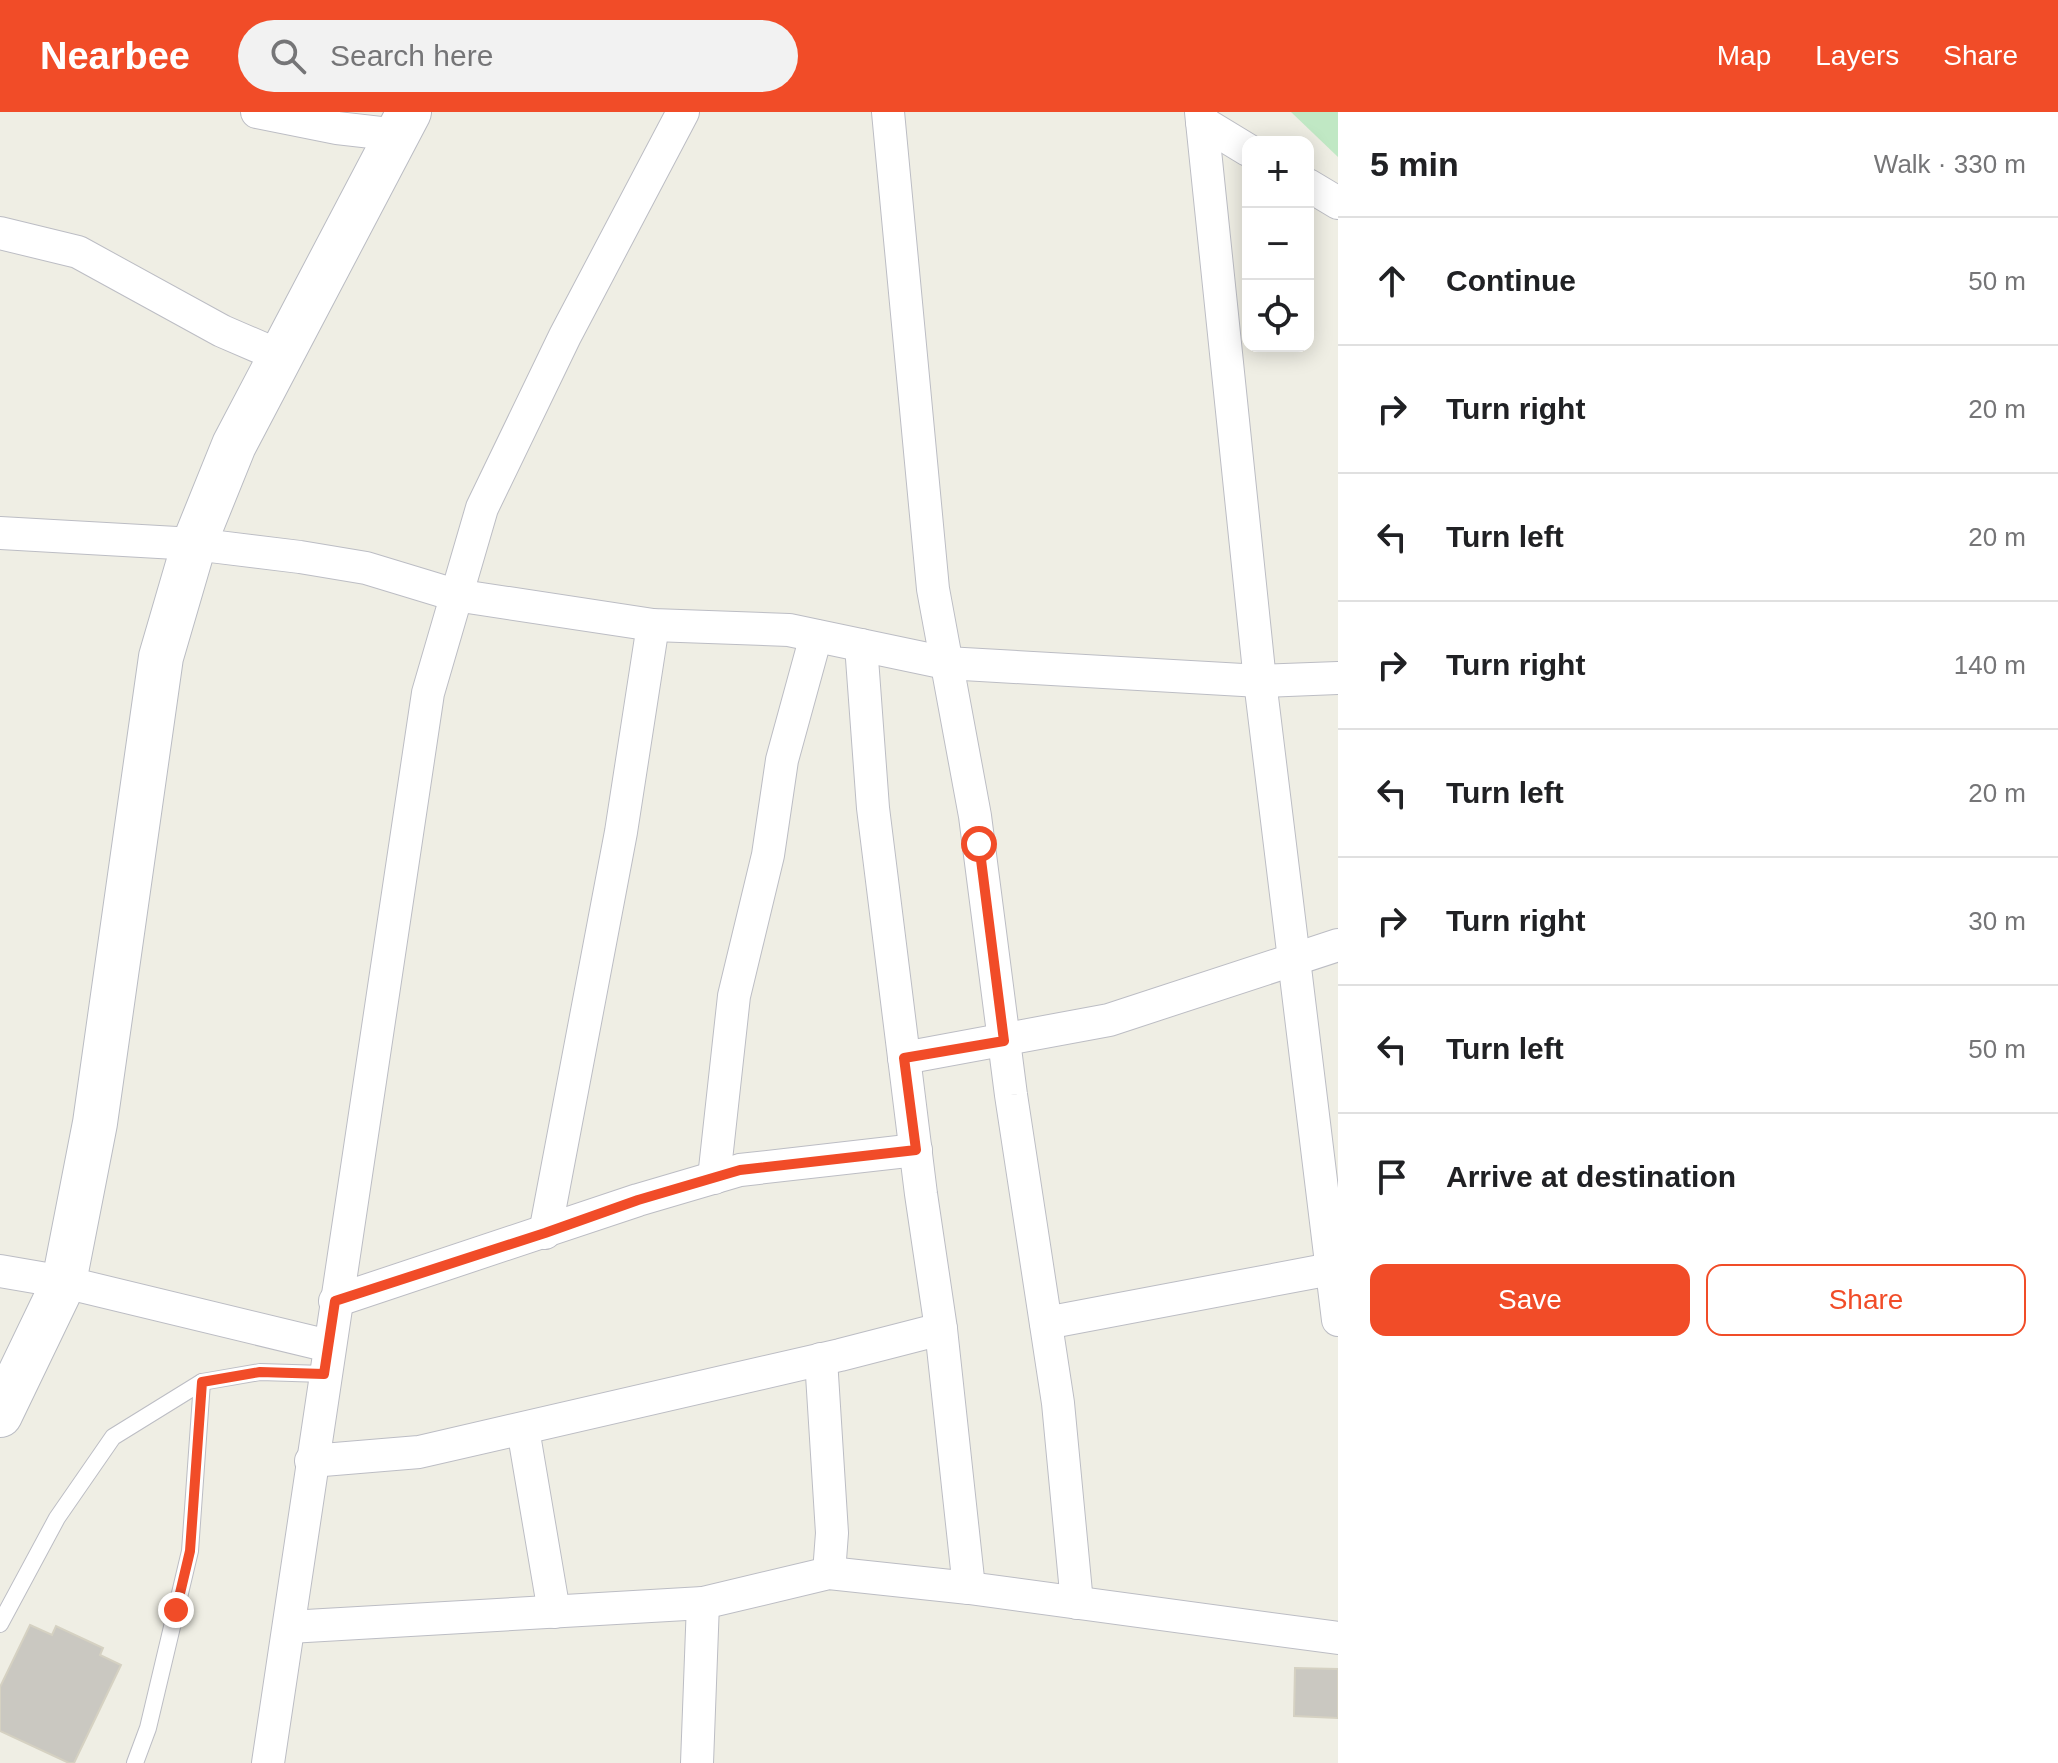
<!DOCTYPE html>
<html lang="en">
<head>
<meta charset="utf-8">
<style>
	body { margin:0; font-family:Arial,sans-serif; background:#f2f2f2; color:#202124 }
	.controls { position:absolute; right:24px; top:24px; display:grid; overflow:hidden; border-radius:16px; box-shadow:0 4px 20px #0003 }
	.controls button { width:72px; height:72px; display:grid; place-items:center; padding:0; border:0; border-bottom:2px solid #e0e0e0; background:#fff; color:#202124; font:40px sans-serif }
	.stop { position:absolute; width:24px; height:24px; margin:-18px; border:6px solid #f14c28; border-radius:50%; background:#fff }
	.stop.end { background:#f14c28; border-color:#fff; box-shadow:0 2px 8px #0008 }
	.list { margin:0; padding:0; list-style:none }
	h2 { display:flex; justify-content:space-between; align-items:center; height:104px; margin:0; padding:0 32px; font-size:34px }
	h2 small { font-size:26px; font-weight:400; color:#757577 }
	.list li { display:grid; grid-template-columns:52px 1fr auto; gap:24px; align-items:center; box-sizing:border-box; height:128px; padding:0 32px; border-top:2px solid #e0e0e0 }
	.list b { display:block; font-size:30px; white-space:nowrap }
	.list em { font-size:26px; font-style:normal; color:#757577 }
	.actions { display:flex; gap:16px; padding:24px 32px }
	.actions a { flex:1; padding:18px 0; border:2px solid #f14c28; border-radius:16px; text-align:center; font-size:28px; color:#f14c28 }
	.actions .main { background:#f14c28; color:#fff }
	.icon { flex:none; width:44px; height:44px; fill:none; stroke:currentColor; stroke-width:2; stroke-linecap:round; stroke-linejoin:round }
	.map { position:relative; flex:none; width:1338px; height:1651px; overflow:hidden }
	header { display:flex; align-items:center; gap:48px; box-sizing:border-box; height:112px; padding:0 40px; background:#f14c28; color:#fff }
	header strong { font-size:38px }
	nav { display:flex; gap:44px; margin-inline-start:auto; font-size:28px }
	.search { width:560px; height:72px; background:#f2f2f2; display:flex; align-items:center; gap:20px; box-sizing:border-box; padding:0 28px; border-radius:44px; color:#757577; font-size:30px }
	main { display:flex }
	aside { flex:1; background:#fff }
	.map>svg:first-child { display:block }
	.green { fill:#c0e8c4 }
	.building { fill:#cac8c1; stroke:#d5d1c2; stroke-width:2 }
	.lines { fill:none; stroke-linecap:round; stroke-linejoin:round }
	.lane-casing { stroke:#bcbdc4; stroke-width:18 }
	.street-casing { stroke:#bcbdc4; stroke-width:34 }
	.secondary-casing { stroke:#babcc3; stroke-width:46 }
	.lane { stroke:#fff; stroke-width:16 }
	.street { stroke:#fff; stroke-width:32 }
	.secondary { stroke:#fff; stroke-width:44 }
	.route { stroke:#f14c28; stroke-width:10 }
</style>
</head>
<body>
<header>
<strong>Nearbee</strong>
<div class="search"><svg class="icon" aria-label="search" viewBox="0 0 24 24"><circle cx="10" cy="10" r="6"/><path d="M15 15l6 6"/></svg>Search here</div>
<nav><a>Map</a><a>Layers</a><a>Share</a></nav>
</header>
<main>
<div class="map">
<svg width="1338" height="1651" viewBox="0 0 1338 1651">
	<rect width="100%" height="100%" fill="#efeee4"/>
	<path class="green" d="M 1291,0 L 1338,0 L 1338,45 Z"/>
	<g class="building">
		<path d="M 30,1513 L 52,1523 L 56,1514 L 103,1536 L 100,1543 L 121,1553 L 74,1651 L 69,1651 L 0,1619 L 0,1575 Z"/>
		<path d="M 1295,1556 L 1338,1557 L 1338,1606 L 1294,1604 Z"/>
	</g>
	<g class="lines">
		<defs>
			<g id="lane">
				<path d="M 0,1512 L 57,1406 L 113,1325 L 202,1270 L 260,1260 L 324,1262"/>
				<path d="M 135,1651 L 148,1616 L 190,1439 L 202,1270"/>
			</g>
			<g id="street">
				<path d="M 257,0 L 337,16 L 398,23"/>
				<path d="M 888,0 L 933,477 L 975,704 L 1011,983 L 1058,1291 L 1077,1491"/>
				<path d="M 1201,0 L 1260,569 L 1338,1208"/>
				<path d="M 1202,10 L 1248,38"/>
				<path d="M 1308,73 L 1338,91"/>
				<path d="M 0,121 L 78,140 L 222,219 L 280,244"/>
				<path d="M 0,421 L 194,432 L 300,445 L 366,456 L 455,483 L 653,513 L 789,518 L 946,551 L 1260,569 L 1338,566"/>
				<path d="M 861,533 L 873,696 L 921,1082 L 941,1217 L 969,1476"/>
				<path d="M 904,946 L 1109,908 L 1338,833"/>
				<path d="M 714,1066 L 734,884 L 768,743 L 782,648 L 816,524"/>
				<path d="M 545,1121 L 621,720 L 653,513"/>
				<path d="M 0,1159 L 64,1170 L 329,1234"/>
				<path d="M 335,1189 L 638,1088 L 740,1058 L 916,1038"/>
				<path d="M 1046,1211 L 1331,1157"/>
				<path d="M 821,1247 L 832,1421 L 829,1461"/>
				<path d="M 523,1317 L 554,1500"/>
				<path d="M 311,1349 L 419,1340 L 840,1243 L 941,1217"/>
				<path d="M 289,1515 L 703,1491 L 829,1461 L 969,1476 L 1338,1526"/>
				<path d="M 268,1651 L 428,581 L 482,396 L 565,224 L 683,0"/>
				<path d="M 697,1651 L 703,1491"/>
			</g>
			<path id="secondary" d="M 0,1303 L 64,1170 L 95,1011 L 161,545 L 194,432 L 234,333 L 409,0"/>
		</defs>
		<use href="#lane" class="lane-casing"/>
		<use href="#street" class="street-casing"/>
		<use href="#secondary" class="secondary-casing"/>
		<use href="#lane" class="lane"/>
		<use href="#street" class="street"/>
		<use href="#secondary" class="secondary"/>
	</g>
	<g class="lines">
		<path class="route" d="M 176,1498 L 190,1439 L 202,1270 L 260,1260 L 324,1262 L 335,1189 L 545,1121 L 638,1088 L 740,1058 L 916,1038 L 904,946 L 1004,929 L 979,732"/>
	</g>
</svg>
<div class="controls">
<button>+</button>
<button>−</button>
<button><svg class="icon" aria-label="locate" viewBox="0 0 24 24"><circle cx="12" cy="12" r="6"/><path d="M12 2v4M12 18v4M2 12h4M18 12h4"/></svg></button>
</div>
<div class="stop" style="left:979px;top:732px"></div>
<div class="stop end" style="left:176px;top:1498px"></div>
</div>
<aside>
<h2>5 min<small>Walk · 330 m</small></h2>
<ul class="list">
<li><svg class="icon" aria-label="ahead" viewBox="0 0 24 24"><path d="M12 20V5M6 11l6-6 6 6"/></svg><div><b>Continue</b></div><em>50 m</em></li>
<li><svg class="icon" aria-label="right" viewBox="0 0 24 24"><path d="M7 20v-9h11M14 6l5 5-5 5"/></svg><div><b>Turn right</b></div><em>20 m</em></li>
<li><svg class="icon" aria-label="left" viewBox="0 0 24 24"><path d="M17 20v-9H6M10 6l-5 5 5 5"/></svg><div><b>Turn left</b></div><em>20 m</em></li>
<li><svg class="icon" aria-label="right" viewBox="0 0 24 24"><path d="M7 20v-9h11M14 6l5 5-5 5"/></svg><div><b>Turn right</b></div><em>140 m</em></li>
<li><svg class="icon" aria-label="left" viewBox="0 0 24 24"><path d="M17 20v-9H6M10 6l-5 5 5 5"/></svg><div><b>Turn left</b></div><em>20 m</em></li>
<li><svg class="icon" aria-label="right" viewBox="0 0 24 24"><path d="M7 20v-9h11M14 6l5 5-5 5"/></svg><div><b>Turn right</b></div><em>30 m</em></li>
<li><svg class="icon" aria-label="left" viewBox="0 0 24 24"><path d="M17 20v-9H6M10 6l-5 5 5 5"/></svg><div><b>Turn left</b></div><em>50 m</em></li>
<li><svg class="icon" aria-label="arrive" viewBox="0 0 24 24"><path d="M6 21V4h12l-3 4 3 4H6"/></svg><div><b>Arrive at destination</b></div></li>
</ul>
<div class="actions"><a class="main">Save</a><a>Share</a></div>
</aside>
</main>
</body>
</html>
